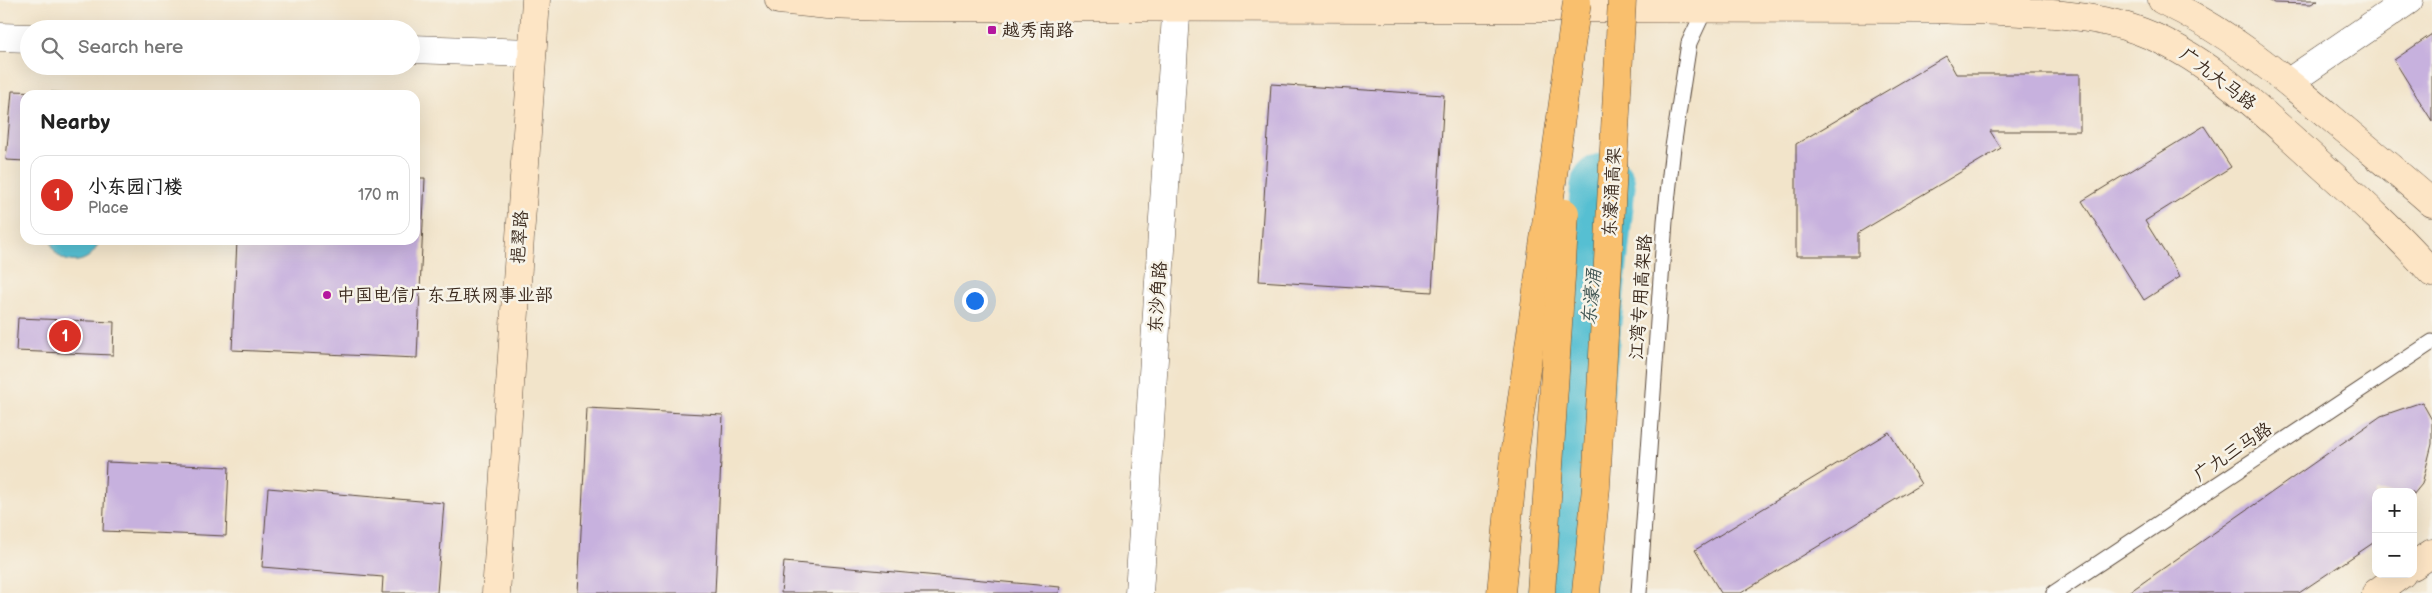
<!DOCTYPE html>
<html lang="en">
<head>
<meta charset="utf-8">
<style>
	body { margin:0; font-family:"Balsamiq Sans","LXGW WenKai TC",sans-serif; background:#f2f2f2; color:#222 }
	.controls { position:absolute; right:15px; bottom:15px; display:grid; overflow:hidden; border-radius:10px; box-shadow:0 5px 20px #0002 }
	.controls button { width:45px; height:45px; display:grid; place-items:center; padding:0; border:0; border-bottom:1px solid #e0e0e0; background:#fff; color:#222; font:25px sans-serif }
	.you { position:absolute; left:974px; top:300px; width:18px; height:18px; margin:-12px; border:4px solid #fff; border-radius:50%; background:#1a73e8; box-shadow:0 0 0 8px #1a73e833 }
	.badge { display:grid; place-items:center; width:32px; height:32px; border-radius:50%; background:#d93025; color:#fff; font-size:16px; font-weight:700 }
	.pin { position:absolute; translate:-50% -50%; border:2px solid #fff; box-shadow:0 1px 5px #0006 }
	.list { margin:0; padding:0; list-style:none }
	h2 { display:flex; justify-content:space-between; align-items:center; height:65px; margin:0; padding:0 20px; font-size:21px }
	h2 small { font-size:16px; font-weight:400; color:#767676 }
	.list li { display:grid; grid-template-columns:32px 1fr auto; gap:15px; align-items:center; box-sizing:border-box; height:80px; margin:0 10px 10px; padding:0 10px; border:1px solid #e0e0e0; border-radius:15px }
	.list b { display:block; font-size:19px; white-space:nowrap }
	.list p { margin:0; font-size:16px; white-space:nowrap; color:#767676 }
	.list em { font-size:16px; font-style:normal; color:#767676 }
	.icon { flex:none; width:28px; height:28px; fill:none; stroke:currentColor; stroke-width:2; stroke-linecap:round; stroke-linejoin:round }
	.map { position:relative; flex:none; width:2432px; height:593px; overflow:hidden }
	.search { position:absolute; background:#fff; box-shadow:0 5px 20px #0002; left:20px; top:20px; width:400px; height:55px; display:flex; align-items:center; gap:12px; box-sizing:border-box; padding:0 18px; border-radius:28px; color:#767676; font-size:19px }
	.panel { position:absolute; background:#fff; box-shadow:0 5px 20px #0002; left:20px; top:90px; width:400px; height:155px; border-radius:15px }
	.map>svg:first-child { display:block }
	.water { fill:#56bfd2; stroke:#487478 }
	.lines { fill:none; stroke-linecap:round; stroke-linejoin:round }
	.river { stroke:#56bfd2; stroke-width:65 }
	.building { fill:#c7b1de }
	.lane-casing { stroke:#564638; stroke-width:17 }
	.street-casing { stroke:#564638; stroke-width:29 }
	.secondary-casing { stroke:#564638; stroke-width:29 }
	.highway-casing { stroke:#564638; stroke-width:29 }
	.lane { stroke:#fff; stroke-width:15 }
	.street { stroke:#fff; stroke-width:28 }
	.secondary { stroke:#fde5c5; stroke-width:28 }
	.highway { stroke:#f9bf6d; stroke-width:28 }
	.highway-bridge-casing { stroke:#564638; stroke-width:29; stroke-linecap:butt }
	.highway-bridge { stroke:#f9bf6d; stroke-width:28 }
	.poi-dot { fill:#b5179e; stroke:#f7f3e8; stroke-width:2 }
	.labels { text-anchor:middle; dominant-baseline:central; stroke-width:5; stroke-linejoin:round; paint-order:stroke }
	.poi-label { font-size:18px; fill:#3b2a1e; stroke:#f7f3e8; text-anchor:start }
	.street-label { font-size:18px; fill:#3b2a1e; stroke:#f7f3e8 }
	.water-label { font-size:19px; font-style:italic; fill:#435754; stroke:#f7f3e8 }
</style>
</head>
<body>
<div class="map">
<svg width="2432" height="593" viewBox="0 0 2432 593">
	<rect width="100%" height="100%" fill="#f7f3e8"/>
	<filter id="ink" filterUnits="userSpaceOnUse"><feTurbulence type="fractalNoise" baseFrequency=".02" numOctaves="2"/><feDisplacementMap in="SourceGraphic" scale="10" xChannelSelector="R" yChannelSelector="G"/><feConvolveMatrix kernelMatrix="1 2 1 2 8 2 1 2 1" color-interpolation-filters="sRGB"/></filter>
	<filter id="wash" filterUnits="userSpaceOnUse"><feTurbulence type="fractalNoise" baseFrequency=".0096" numOctaves="4" result="noise"/><feDisplacementMap in="SourceGraphic" scale="20" xChannelSelector="R" yChannelSelector="G"/><feGaussianBlur stdDeviation="1.12" result="paint"/><feColorMatrix in="noise" values="0 0 0 0 0 0 0 0 0 0 0 0 0 0 0 0 0 1.4 0 .05"/><feComposite in="paint" operator="in"/></filter>
	<g filter="url(#wash)">
		<rect width="100%" height="100%" fill="#f2e4ca"/>
		<path class="water" d="M 51,240 L 99,240 C 93,268 55,269 51,240 Z"/>
		<g class="lines">
			<path class="river" d="M 1561,593 L 1603,186"/>
		</g>
		<g id="blocks">
			<g class="building">
				<path d="M 2268,0 L 2318,0 L 2311,4 L 2274,3 Z"/>
				<path d="M 2432,34 L 2432,121 L 2394,60 Z"/>
				<path d="M 1946,56 L 1956,74 L 2080,74 L 2080,131 L 1990,131 L 2001,148 L 1858,233 L 1858,256 L 1796,256 L 1796,144 Z"/>
				<path d="M 1271,84 L 1444,95 L 1432,292 L 1259,281 Z"/>
				<path d="M 12,91 L 81,93 L 25,95 L 25,161 L 6,160 Z"/>
				<path d="M 2204,126 L 2231,167 L 2145,221 L 2180,277 L 2144,300 L 2082,201 Z"/>
				<path d="M 415,178 L 425,178 L 417,358 L 232,350 L 237,240 L 415,240 Z"/>
				<path d="M 18,318 L 114,322 L 113,355 L 16,351 Z"/>
				<path d="M 2422,402 L 2432,420 L 2432,444 L 2422,484 L 2413,495 L 2413,492 L 2376,492 L 2376,541 L 2299,593 L 2128,593 L 2381,416 Z"/>
				<path d="M 587,408 L 723,415 L 715,593 L 578,593 Z"/>
				<path d="M 1889,432 L 1921,484 L 1741,593 L 1721,593 L 1695,550 Z"/>
				<path d="M 106,462 L 229,467 L 226,536 L 103,531 Z"/>
				<path d="M 268,488 L 444,503 L 437,593 L 382,593 L 383,577 L 262,567 Z"/>
				<path d="M 784,562 L 1060,587 L 1059,593 L 781,593 Z"/>
			</g>
		</g>
	</g>
	<g filter="url(#ink)">
		<use href="#blocks" fill-opacity="0" stroke="#564638" stroke-width="1"/>
		<g class="lines">
			<defs>
				<g id="lane">
					<path d="M 1639,593 L 1665,221 L 1673,147 L 1689,43 L 1705,9"/>
					<path d="M 2054,593 L 2432,342"/>
				</g>
				<g id="street">
					<path d="M 0,37 L 29,38"/>
					<path d="M 411,49 L 532,53"/>
					<path d="M 2289,82 L 2409,0"/>
					<path d="M 1139,593 L 1177,0"/>
				</g>
				<g id="secondary">
					<path d="M 779,0 L 828,5 L 885,7 L 1936,9 C 1999,12 2084,9 2142,32 C 2205,56 2257,107 2307,152 C 2350,191 2393,229 2432,273"/>
					<path d="M 2162,0 C 2227,31 2275,71 2330,117 C 2364,146 2399,174 2432,203"/>
					<path d="M 2413,566 L 2432,553"/>
					<path d="M 496,593 L 536,0"/>
					<path d="M 2376,593 L 2402,574"/>
				</g>
				<path id="highway" d="M 1586,593 L 1596,487 L 1613,167"/>
			</defs>
			<use href="#lane" class="lane-casing"/>
			<use href="#street" class="street-casing"/>
			<use href="#secondary" class="secondary-casing"/>
			<use href="#highway" class="highway-casing"/>
			<use href="#lane" class="lane"/>
			<use href="#street" class="street"/>
			<use href="#secondary" class="secondary"/>
			<use href="#highway" class="highway"/>
			<defs>
				<g id="highway-bridge">
					<path d="M 1613,167 L 1622,0"/>
					<path d="M 1501,593 L 1514,456 L 1577,2"/>
					<path d="M 1541,593 L 1565,213"/>
				</g>
			</defs>
			<use href="#highway-bridge" class="highway-bridge-casing"/>
			<use href="#highway-bridge" class="highway-bridge"/>
		</g>
	</g>
	<g class="poi-dot">
		<rect x="987" y="25" width="10" height="10" rx="2.5"/>
		<circle cx="327" cy="295" r="5"/>
	</g>
	<g class="labels">
		<g class="poi-label">
			<text x="1002" y="30">越秀南路</text>
			<text x="337" y="295">中国电信广东互联网事业部</text>
		</g>
		<g class="street-label">
			<text transform="translate(2218 79) rotate(37)">广九大马路</text>
			<text transform="translate(1612 192) rotate(-87)">东濠涌高架</text>
			<text transform="translate(520 237) rotate(-86)">挹翠路</text>
			<text transform="translate(1158 297) rotate(-86)">东沙角路</text>
			<text transform="translate(1641 297) rotate(-86)">江湾专用高架路</text>
			<text transform="translate(2233 452) rotate(-34)">广九三马路</text>
		</g>
		<g class="water-label">
			<text transform="translate(1592 297) rotate(-84)">东濠涌</text>
		</g>
	</g>
</svg>
<div class="controls">
<button>+</button>
<button>−</button>
</div>
<div class="you"></div>
<div class="pin badge" style="left:65px;top:336px">1</div>
<div class="search"><svg class="icon" aria-label="search" viewBox="0 0 24 24"><circle cx="10" cy="10" r="6"/><path d="M15 15l6 6"/></svg>Search here</div>
<section class="panel">
<h2>Nearby<small></small></h2>
<ul class="list">
<li><span class="badge">1</span><div><b>小东园门楼</b><p>Place</p></div><em>170 m</em></li>
</ul>
</section>
</div>
</body>
</html>
